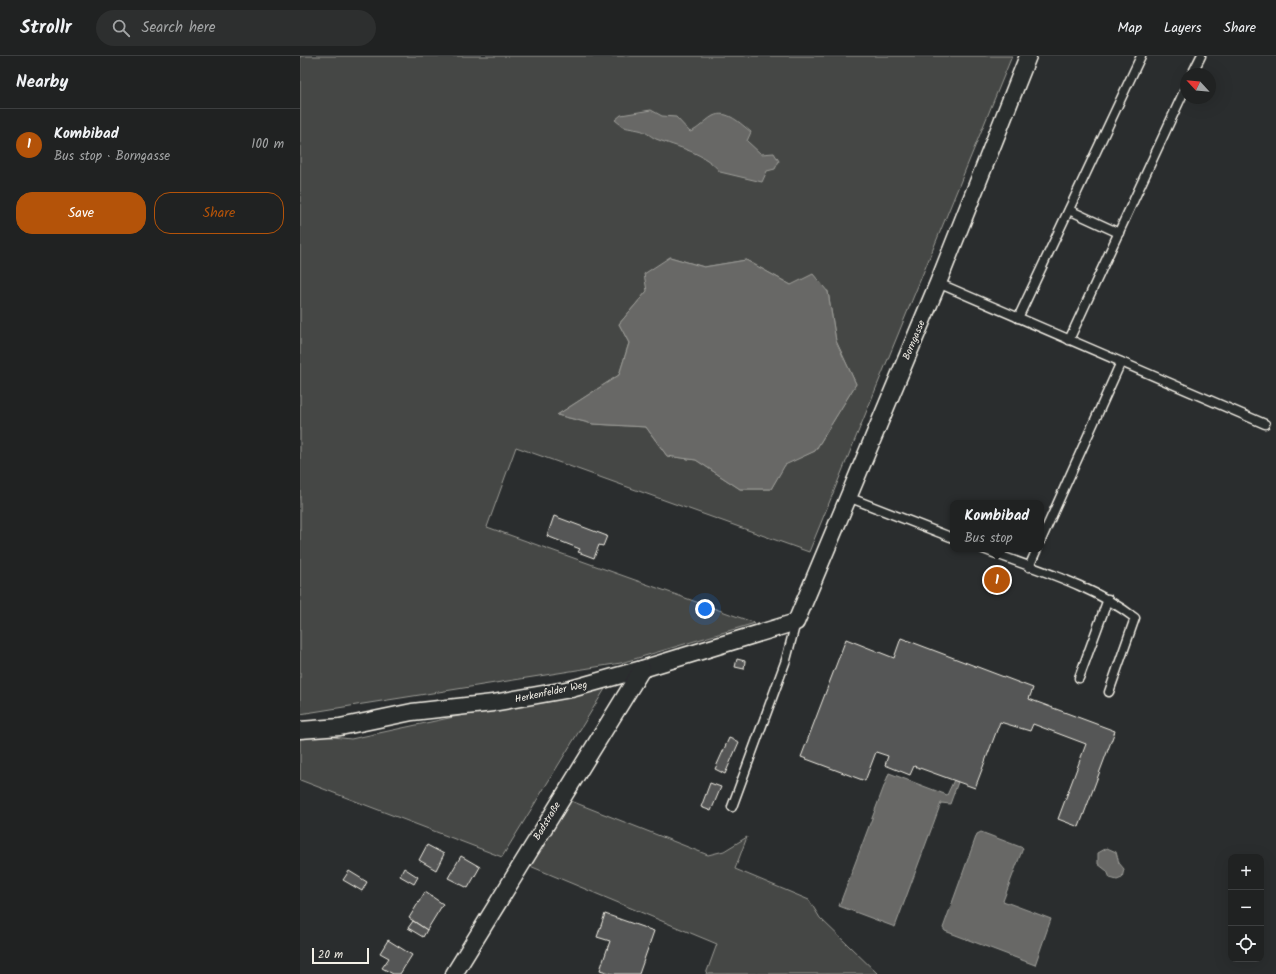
<!DOCTYPE html>
<html lang="en">
<head>
<meta charset="utf-8">
<style>
	body { margin:0; font-family:Kalam,sans-serif; background:#2d2f2f; color:#f1f3f6 }
	.controls { position:absolute; right:12px; bottom:12px; display:grid; overflow:hidden; border-radius:8px; box-shadow:0 4px 16px #0002 }
	.controls button { width:36px; height:36px; display:grid; place-items:center; padding:0; border:0; border-bottom:1px solid #3d3f40; background:#202222; color:#f1f3f6; font:20px sans-serif }
	.compass { position:absolute; left:880px; top:12px; width:36px; height:36px; border-radius:50%; background:#202222; box-shadow:0 4px 16px #0002; rotate:296deg }
	.scale { position:absolute; left:12px; bottom:10px; width:57px; box-sizing:border-box; padding-left:4px; border:2px solid #f4f1e8; border-top:0; font-size:11px; line-height:14px; white-space:nowrap; color:#f4f1e8; -webkit-text-stroke:3px #2a2d2e; paint-order:stroke }
	.you { position:absolute; left:405px; top:553px; width:14px; height:14px; margin:-10px; border:3px solid #fff; border-radius:50%; background:#1a73e8; box-shadow:0 0 0 6px #1a73e833 }
	.badge { display:grid; place-items:center; width:26px; height:26px; border-radius:50%; background:#b45309; color:#fff; font-size:13px; font-weight:700 }
	.pin { position:absolute; translate:-50% -50%; border:2px solid #fff; box-shadow:0 1px 4px #0006 }
	.popup { position:absolute; left:650px; top:444px; width:94px; height:52px; box-sizing:border-box; display:grid; place-content:center; border-radius:8px; background:#202222; filter:drop-shadow(0 1px 3px #0005); font-size:13px; white-space:nowrap; color:#a2a4a5 }
	.popup b { font-size:15px; color:#f1f3f6 }
	.popup::after { content:''; position:absolute; left:50%; top:100%; margin-left:-8px; border:8px solid transparent; border-top-color:#202222 }
	.list { margin:0; padding:0; list-style:none }
	h2 { display:flex; justify-content:space-between; align-items:center; height:52px; margin:0; padding:0 16px; font-size:17px }
	h2 small { font-size:13px; font-weight:400; color:#a2a4a5 }
	.list li { display:grid; grid-template-columns:26px 1fr auto; gap:12px; align-items:center; box-sizing:border-box; height:72px; padding:0 16px; border-top:1px solid #3d3f40 }
	.list b { display:block; font-size:15px; white-space:nowrap }
	.list p { margin:0; font-size:13px; white-space:nowrap; color:#a2a4a5 }
	.list em { font-size:13px; font-style:normal; color:#a2a4a5 }
	.actions { display:flex; gap:8px; padding:12px 16px }
	.actions a { flex:1; padding:9px 0; border:1px solid #b45309; border-radius:16px; text-align:center; font-size:14px; color:#b45309 }
	.actions .main { background:#b45309; color:#fff }
	.icon { flex:none; width:22px; height:22px; fill:none; stroke:currentColor; stroke-width:2; stroke-linecap:round; stroke-linejoin:round }
	.map { position:relative; flex:none; width:976px; height:918px; overflow:hidden }
	header { display:flex; align-items:center; gap:24px; box-sizing:border-box; height:56px; padding:0 20px; background:#202222; border-bottom:1px solid #3d3f40 }
	header strong { font-size:19px }
	nav { display:flex; gap:22px; margin-inline-start:auto; font-size:14px }
	.search { width:280px; height:36px; background:#2d2f2f; display:flex; align-items:center; gap:10px; box-sizing:border-box; padding:0 14px; border-radius:22px; color:#a2a4a5; font-size:15px }
	main { display:flex }
	aside { flex:1; background:#202222 }
	.map>svg:first-child { display:block }
	.green { fill:#444645; stroke:#9c9c96; fill-rule:evenodd }
	.water { fill:#676866; stroke:#9f9f9a }
	.building { fill:#555756; stroke:#f4f1e8 }
	.lines { fill:none; stroke-linecap:round; stroke-linejoin:round }
	.lane-casing { stroke:#f4f1e8; stroke-width:11 }
	.street-casing { stroke:#f4f1e8; stroke-width:19 }
	.lane { stroke:#2a2d2e; stroke-width:8 }
	.street { stroke:#2a2d2e; stroke-width:16 }
	.labels { text-anchor:middle; dominant-baseline:central; stroke-width:4; stroke-linejoin:round; paint-order:stroke }
	.street-label { font-size:10px; fill:#f4f1e8; stroke:#2a2d2e }
</style>
</head>
<body>
<header>
<strong>Strollr</strong>
<div class="search"><svg class="icon" aria-label="search" viewBox="0 0 24 24"><circle cx="10" cy="10" r="6"/><path d="M15 15l6 6"/></svg>Search here</div>
<nav><a>Map</a><a>Layers</a><a>Share</a></nav>
</header>
<main>
<aside>
<h2>Nearby<small></small></h2>
<ul class="list">
<li><span class="badge">1</span><div><b>Kombibad</b><p>Bus stop · Borngasse</p></div><em>100 m</em></li>
</ul>
<div class="actions"><a class="main">Save</a><a>Share</a></div>
</aside>
<div class="map">
<svg width="976" height="918" viewBox="0 0 976 918">
	<rect width="100%" height="100%" fill="#2a2d2e"/>
	<filter id="ink" filterUnits="userSpaceOnUse"><feTurbulence type="fractalNoise" baseFrequency=".025" numOctaves="2"/><feDisplacementMap in="SourceGraphic" scale="8" xChannelSelector="R" yChannelSelector="G"/><feConvolveMatrix kernelMatrix="1 2 1 2 8 2 1 2 1" color-interpolation-filters="sRGB"/></filter>
	<g filter="url(#ink)">
		<g class="green">
			<path d="M 0,0 L 712,0 L 509,496 L 216,391 L 187,471 L 455,567 L 321,607 L 0,658 ZM 370,201 L 404,211 L 446,204 L 491,229 L 528,235 L 536,285 L 556,328 L 515,395 L 485,408 L 471,433 L 440,433 L 396,404 L 367,400 L 346,371 L 293,368 L 257,359 L 319,319 L 329,287 L 319,268 L 347,235 Z"/>
			<path d="M 308,628 L 202,801 L 0,724 L 0,680 L 24,680 L 51,683 Z"/>
			<path d="M 271,745 L 408,799 L 424,795 L 447,781 L 435,813 L 509,844 L 520,862 L 578,918 L 406,918 L 417,888 L 230,810 Z"/>
		</g>
		<g class="water">
			<path d="M 351,54 L 362,60 L 376,61 L 390,76 C 399,73 404,65 413,60 C 427,53 441,68 451,76 L 447,85 L 461,98 L 474,97 L 479,105 L 475,113 L 467,115 L 462,126 L 420,116 C 406,97 377,91 356,83 C 350,80 345,75 339,74 C 325,71 327,74 315,64 L 321,59 Z"/>
			<path d="M 370,201 L 404,211 L 446,204 L 491,229 L 513,218 L 528,236 L 536,285 L 556,328 L 515,395 L 485,409 L 471,433 L 440,433 L 396,404 L 367,400 L 346,371 L 293,368 L 257,359 L 319,319 L 329,287 L 319,268 L 347,235 L 344,218 Z"/>
			<path d="M 589,717 L 647,739 L 654,724 L 658,726 L 650,748 L 641,747 L 595,871 L 539,850 Z"/>
			<path d="M 681,776 L 723,792 L 703,845 L 751,863 L 735,909 L 645,875 L 643,872 L 677,778 Z"/>
			<path d="M 807,792 L 816,796 L 819,807 L 824,813 L 822,822 L 817,824 L 810,822 L 807,815 L 798,808 L 798,797 Z"/>
		</g>
		<g class="building">
			<path d="M 254,460 L 307,480 L 303,490 L 299,489 L 294,502 L 278,496 L 280,493 L 247,480 Z"/>
			<path d="M 601,582 L 733,632 L 729,643 L 815,675 L 779,771 L 758,763 L 786,688 L 733,668 L 730,675 L 700,666 L 675,732 L 614,710 L 610,719 L 585,709 L 588,700 L 576,696 L 565,725 L 501,701 L 546,583 L 594,602 Z"/>
			<path d="M 437,603 L 445,605 L 444,613 L 435,611 Z"/>
			<path d="M 429,682 L 439,686 L 425,718 L 415,713 Z"/>
			<path d="M 410,727 L 421,731 L 411,755 L 401,751 Z"/>
			<path d="M 127,789 L 144,798 L 136,814 L 119,804 Z"/>
			<path d="M 161,800 L 180,811 L 168,832 L 148,822 Z"/>
			<path d="M 104,812 L 118,821 L 114,828 L 100,820 Z"/>
			<path d="M 49,815 L 67,826 L 62,835 L 43,824 Z"/>
			<path d="M 125,836 L 143,848 L 127,874 L 109,862 Z"/>
			<path d="M 305,858 L 354,875 L 339,918 L 313,918 L 300,914 L 310,885 L 297,881 Z"/>
			<path d="M 113,865 L 127,874 L 123,881 L 108,872 Z"/>
			<path d="M 88,884 L 112,899 L 100,918 L 93,918 L 82,912 L 89,902 L 80,897 Z"/>
		</g>
		<g class="lines">
			<defs>
				<g id="lane">
					<path d="M 892,18 L 901,0"/>
					<path d="M 769,154 L 819,177"/>
					<path d="M 638,227 L 965,368"/>
					<path d="M 718,262 L 841,0"/>
					<path d="M 769,284 L 886,31"/>
					<path d="M 548,441 L 653,482"/>
					<path d="M 741,484 L 821,306"/>
					<path d="M 683,493 C 734,513 791,528 835,562 L 809,636"/>
					<path d="M 729,511 L 737,493"/>
					<path d="M 779,622 L 808,543"/>
					<path d="M 432,751 L 486,604 L 496,566"/>
				</g>
				<g id="street">
					<path d="M 0,674 L 40,671 L 112,656 L 193,647 L 271,633 L 342,613 L 496,566 L 638,227 L 728,0"/>
					<path d="M 154,918 L 342,613"/>
				</g>
			</defs>
			<use href="#lane" class="lane-casing"/>
			<use href="#street" class="street-casing"/>
			<use href="#lane" class="lane"/>
			<use href="#street" class="street"/>
		</g>
	</g>
	<g class="labels">
		<g class="street-label">
			<text transform="translate(614 284) rotate(-67)">Borngasse</text>
			<text transform="translate(251 636) rotate(-12)">Herkenfelder Weg</text>
			<text transform="translate(247 765) rotate(-59)">Badstraße</text>
		</g>
	</g>
</svg>
<div class="controls">
<button>+</button>
<button>−</button>
<button><svg class="icon" aria-label="locate" viewBox="0 0 24 24"><circle cx="12" cy="12" r="6"/><path d="M12 2v4M12 18v4M2 12h4M18 12h4"/></svg></button>
</div>
<svg class="compass" viewBox="-18 -18 36 36"><path d="M0-13l5 13h-10z" fill="#e53935"/><path d="M0 13l5-13h-10z" fill="#a2a4a5"/></svg>
<div class="scale">20 m</div>
<div class="you"></div>
<div class="pin badge" style="left:697px;top:524px">1</div>
<div class="popup"><b>Kombibad</b>Bus stop</div>
</div>
</main>
</body>
</html>
